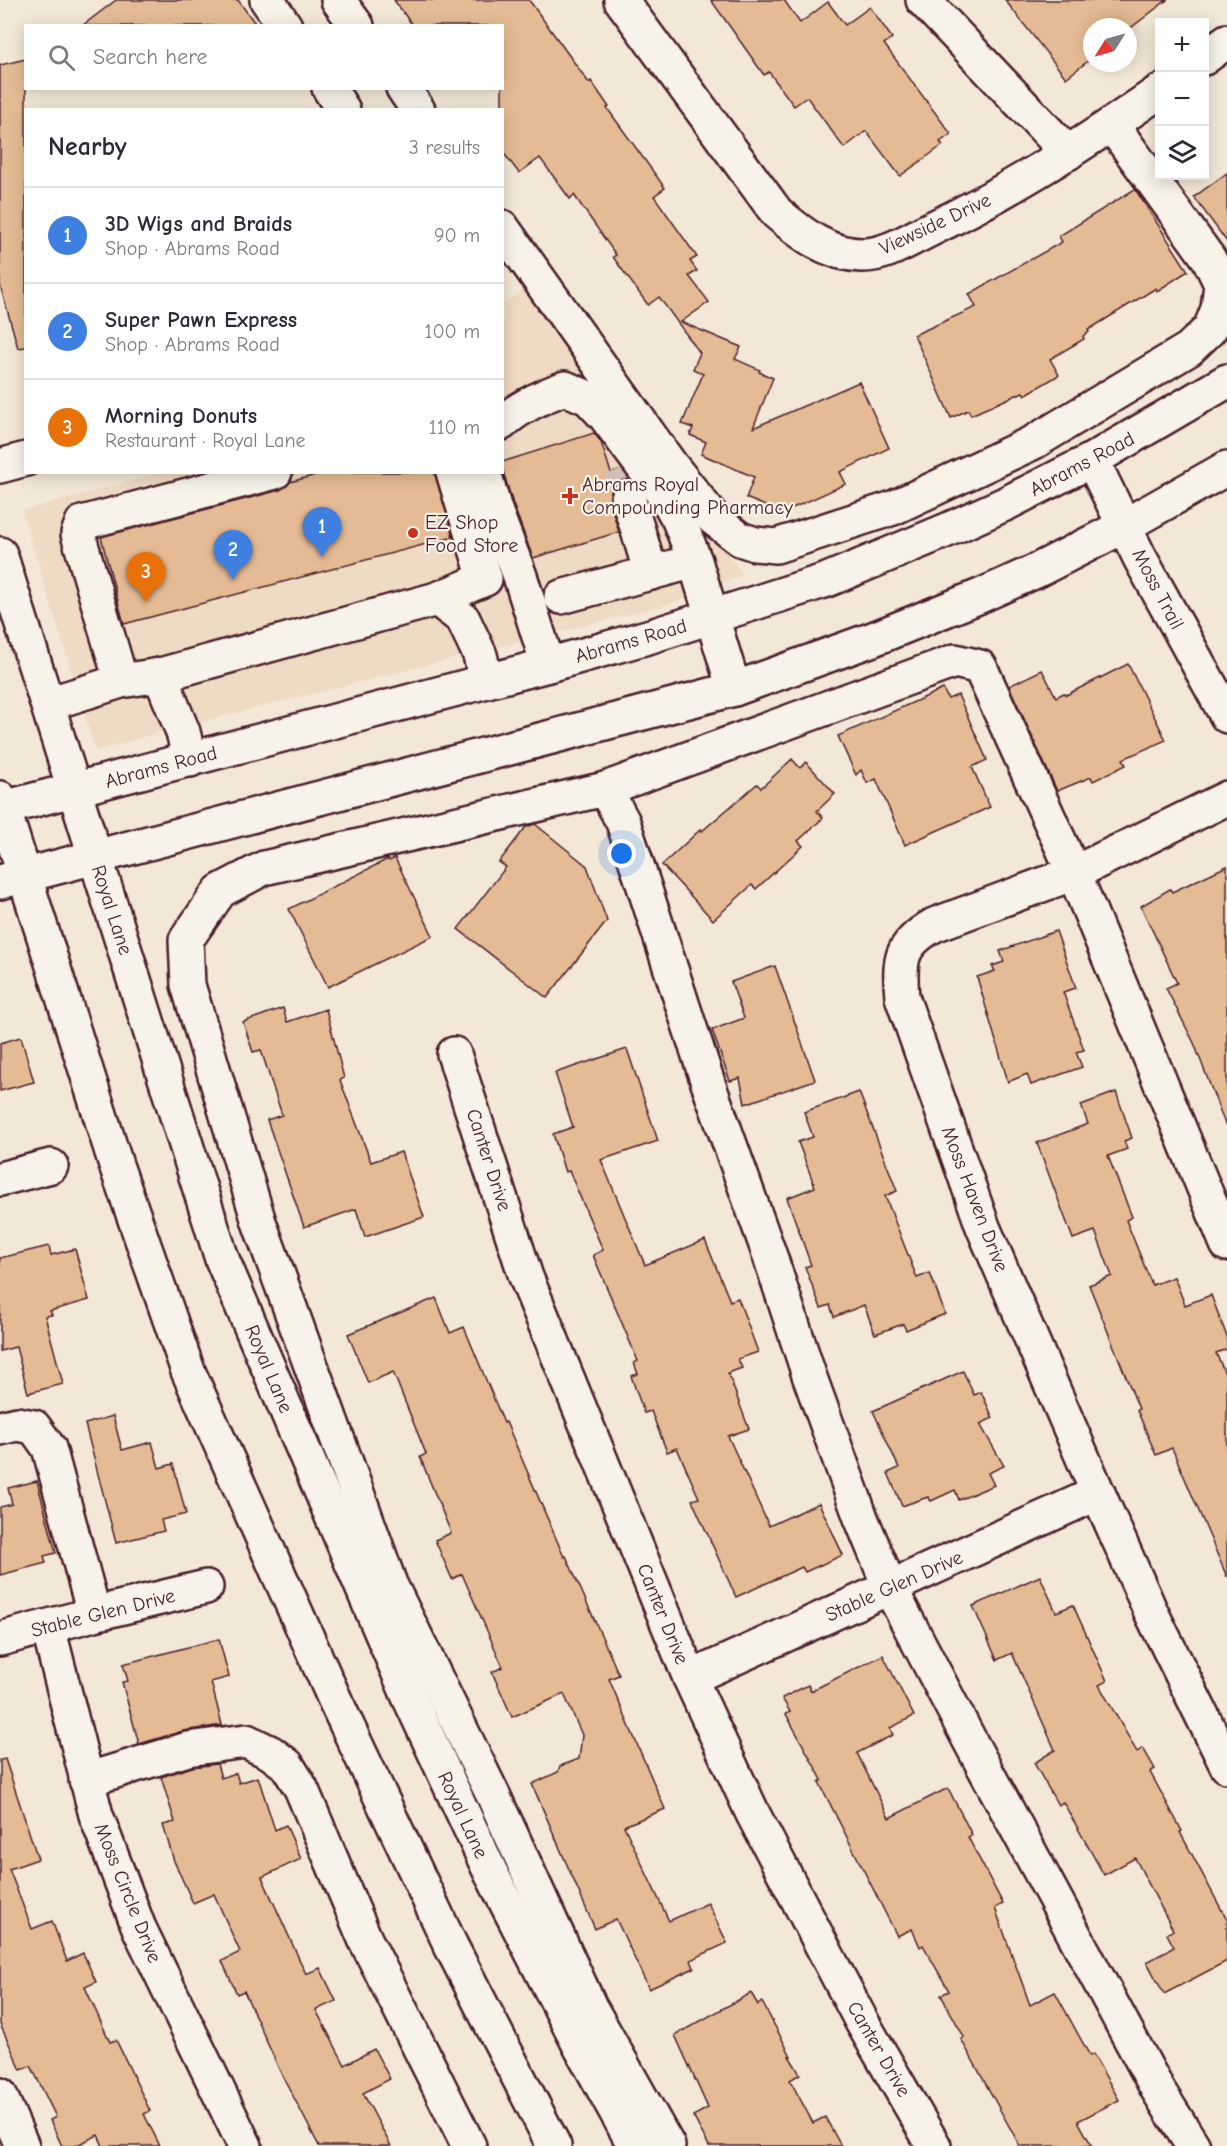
<!DOCTYPE html>
<html lang="en">
<head>
<meta charset="utf-8">
<style>
	body { margin:0; font-family:"Comic Neue",sans-serif; background:#f2f2f3; color:#2b2b33 }
	.controls { position:absolute; right:18px; top:18px; display:grid; overflow:hidden; border-radius:0px; box-shadow:0 3px 15px #0003 }
	.controls button { width:54px; height:54px; display:grid; place-items:center; padding:0; border:0; border-bottom:2px solid #e1e1e2; background:#fff; color:#2b2b33; font:30px sans-serif }
	.compass { position:absolute; left:1083px; top:18px; width:54px; height:54px; border-radius:50%; background:#fff; box-shadow:0 3px 15px #0003; rotate:233deg }
	.you { position:absolute; left:622px; top:854px; width:21px; height:21px; margin:-15px; border:4px solid #fff; border-radius:50%; background:#1a73e8; box-shadow:0 0 0 9px #1a73e833 }
	.badge { display:grid; place-items:center; width:39px; height:39px; border-radius:50%; background:#ea580c; color:#fff; font-size:20px; font-weight:700 }
	.pin { position:absolute; translate:-50% -50px; filter:drop-shadow(0 2px 3px #0008) }
	.pin::after { content:''; position:absolute; top:32px; width:21px; height:18px; background:inherit; clip-path:polygon(0 0,100% 0,50% 100%) }
	.list { margin:0; padding:0; list-style:none }
	h2 { display:flex; justify-content:space-between; align-items:center; height:78px; margin:0; padding:0 24px; font-size:26px }
	h2 small { font-size:20px; font-weight:400; color:#7c7c81 }
	.list li { display:grid; grid-template-columns:39px 1fr auto; gap:18px; align-items:center; box-sizing:border-box; height:96px; padding:0 24px; border-top:2px solid #e1e1e2 }
	.list b { display:block; font-size:22px; white-space:nowrap }
	.list p { margin:0; font-size:20px; white-space:nowrap; color:#7c7c81 }
	.list em { font-size:20px; font-style:normal; color:#7c7c81 }
	.icon { flex:none; width:33px; height:33px; fill:none; stroke:currentColor; stroke-width:2; stroke-linecap:round; stroke-linejoin:round }
	.map { position:relative; flex:none; width:1227px; height:2146px; overflow:hidden }
	.search { position:absolute; background:#fff; box-shadow:0 3px 15px #0003; left:24px; top:24px; width:480px; height:66px; display:flex; align-items:center; gap:15px; box-sizing:border-box; padding:0 21px; border-radius:0px; color:#7c7c81; font-size:22px }
	.panel { position:absolute; background:#fff; box-shadow:0 3px 15px #0003; left:24px; top:108px; width:480px; height:366px; border-radius:0px }
	.map>svg:first-child { display:block }
	.built { fill:#efdac3 }
	.building { fill:#e5bb95; stroke:#4a1f2b; stroke-width:1.5 }
	.lines { fill:none; stroke-linecap:round; stroke-linejoin:round }
	.minor-tunnel { stroke:#d1c0b5; stroke-width:33; stroke-dasharray:33 16; stroke-linecap:butt }
	.minor-casing { stroke:#4a1f2b; stroke-width:38 }
	.major-casing { stroke:#4a1f2b; stroke-width:38 }
	.minor { stroke:#f7f3e8; stroke-width:33 }
	.major { stroke:#f7f3e8; stroke-width:33 }
	.poi-dot { fill:#c8321e; stroke:#f7f3e8; stroke-width:2 }
	.labels { text-anchor:middle; dominant-baseline:central; stroke-width:4.5; stroke-linejoin:round; paint-order:stroke }
	.street-label { font-size:20px; fill:#4a1f2b; stroke:#f7f3e8 }
	.poi-label { font-size:20px; fill:#4a1f2b; stroke:#f7f3e8; text-anchor:start }
</style>
</head>
<body>
<div class="map">
<svg width="1227" height="2146" viewBox="0 0 1227 2146">
	<rect width="100%" height="100%" fill="#f3e8d7"/>
	<filter id="ink" filterUnits="userSpaceOnUse"><feTurbulence type="fractalNoise" baseFrequency=".0167" numOctaves="2"/><feDisplacementMap in="SourceGraphic" scale="12" xChannelSelector="R" yChannelSelector="G"/><feConvolveMatrix kernelMatrix="1 2 1 2 8 2 1 2 1" color-interpolation-filters="sRGB"/></filter>
	<g filter="url(#ink)">
		<path class="built" d="M 530,285 L 743,575 L 670,604 L 145,736 L 96,752 L 22,511 L 159,473 L 502,472 L 503,304 Z"/>
		<g class="building">
			<path d="M 116,0 L 238,0 L 257,26 L 82,26 Z"/>
			<path d="M 394,0 L 529,0 L 589,83 L 591,81 L 609,107 L 607,108 L 665,188 L 654,196 L 697,257 L 690,261 L 697,271 L 689,276 L 709,302 L 681,322 L 741,347 L 735,359 L 760,370 L 759,372 L 773,378 L 753,428 L 859,382 L 889,448 L 840,472 L 846,484 L 782,513 L 746,498 L 754,477 L 701,454 L 706,442 L 690,435 L 693,428 L 682,424 L 703,374 L 693,369 L 700,353 L 659,297 L 648,305 L 613,257 L 616,255 L 574,195 L 570,199 L 540,158 L 519,173 L 502,151 L 502,26 L 413,26 Z"/>
			<path d="M 711,0 L 784,0 L 800,23 L 828,2 L 845,25 L 870,7 L 892,38 L 884,44 L 951,134 L 940,142 L 943,145 L 900,176 L 866,131 L 844,148 L 807,97 L 794,106 L 769,72 L 764,75 Z"/>
			<path d="M 1005,0 L 1167,0 L 1128,30 L 1128,27 L 1092,27 L 1092,58 L 1066,78 Z"/>
			<path d="M 26,59 L 26,347 L 18,348 L 0,285 L 0,65 Z"/>
			<path d="M 1227,173 L 1227,242 L 1194,197 Z"/>
			<path d="M 1135,189 L 1188,271 L 1157,291 L 1156,288 L 1088,330 L 1089,332 L 1083,336 L 1084,339 L 1050,359 L 1059,375 L 1025,395 L 1023,392 L 971,415 L 968,410 L 951,418 L 914,335 L 976,307 L 969,294 L 1062,242 L 1059,236 Z"/>
			<path d="M 594,433 L 601,442 L 611,473 L 622,470 L 629,480 L 622,480 L 615,485 L 610,494 L 610,503 L 619,532 L 533,558 L 513,504 L 502,468 L 502,462 Z"/>
			<path d="M 327,472 L 435,472 L 453,537 L 124,624 L 101,537 L 280,490 L 290,482 Z"/>
			<path d="M 1128,664 L 1166,740 L 1123,759 L 1126,765 L 1093,781 L 1091,777 L 1057,791 L 1009,686 L 1042,670 L 1056,697 L 1064,693 L 1066,695 Z"/>
			<path d="M 943,689 L 948,699 L 958,695 L 987,760 L 972,767 L 990,807 L 905,845 L 876,779 L 867,783 L 861,770 L 856,775 L 838,736 Z"/>
			<path d="M 792,759 L 800,768 L 806,762 L 835,794 L 817,811 L 823,818 L 798,841 L 803,846 L 756,889 L 752,885 L 713,920 L 662,865 L 701,829 L 702,831 L 757,784 L 761,788 Z"/>
			<path d="M 535,824 L 587,866 L 607,921 L 547,998 L 458,929 L 506,867 L 499,862 L 526,827 Z"/>
			<path d="M 395,858 L 433,936 L 328,987 L 289,909 L 388,859 L 389,861 Z"/>
			<path d="M 1227,866 L 1227,1124 L 1225,1124 L 1194,1043 L 1166,988 L 1177,983 L 1141,906 L 1170,889 L 1172,892 Z"/>
			<path d="M 1056,931 L 1076,988 L 1063,992 L 1084,1050 L 1076,1052 L 1082,1067 L 1031,1085 L 1027,1074 L 1008,1082 L 977,977 L 995,971 L 992,966 L 1004,962 L 1000,951 Z"/>
			<path d="M 775,966 L 815,1080 L 745,1104 L 740,1078 L 730,1081 L 712,1030 L 744,1018 L 731,982 Z"/>
			<path d="M 283,1008 L 287,1022 L 326,1009 L 344,1078 L 340,1080 L 371,1162 L 401,1152 L 424,1217 L 365,1237 L 356,1209 L 304,1227 L 267,1120 L 282,1115 L 261,1050 L 253,1052 L 243,1022 Z"/>
			<path d="M 21,1037 L 34,1082 L 0,1091 L 0,1043 Z"/>
			<path d="M 627,1049 L 658,1141 L 601,1160 L 645,1265 L 705,1240 L 730,1301 L 738,1298 L 758,1352 L 738,1359 L 742,1368 L 728,1373 L 749,1429 L 728,1436 L 769,1526 L 819,1503 L 843,1555 L 805,1572 L 802,1567 L 736,1597 L 692,1500 L 699,1498 L 677,1448 L 667,1452 L 651,1411 L 644,1413 L 631,1376 L 638,1374 L 634,1363 L 638,1361 L 593,1255 L 603,1250 L 569,1171 L 565,1172 L 553,1134 L 573,1127 L 555,1073 Z"/>
			<path d="M 859,1092 L 897,1191 L 885,1196 L 917,1278 L 930,1273 L 945,1314 L 906,1330 L 903,1324 L 875,1334 L 864,1305 L 834,1317 L 830,1305 L 821,1308 L 805,1267 L 811,1265 L 787,1198 L 815,1187 L 798,1142 L 813,1137 L 804,1112 Z"/>
			<path d="M 1116,1092 L 1132,1138 L 1124,1141 L 1127,1149 L 1108,1156 L 1132,1217 L 1126,1220 L 1152,1285 L 1174,1277 L 1185,1305 L 1211,1295 L 1227,1337 L 1227,1349 L 1216,1353 L 1227,1378 L 1227,1577 L 1172,1448 L 1156,1455 L 1137,1410 L 1139,1409 L 1089,1285 L 1112,1276 L 1095,1231 L 1073,1239 L 1037,1143 L 1088,1124 L 1081,1105 Z"/>
			<path d="M 49,1246 L 51,1255 L 75,1249 L 89,1300 L 50,1311 L 52,1315 L 45,1316 L 63,1384 L 28,1393 L 16,1347 L 0,1351 L 0,1258 Z"/>
			<path d="M 436,1298 L 450,1333 L 464,1327 L 504,1423 L 506,1422 L 564,1557 L 566,1556 L 619,1675 L 609,1679 L 665,1809 L 624,1826 L 669,1921 L 708,1903 L 727,1943 L 691,1960 L 694,1968 L 649,1989 L 616,1919 L 595,1929 L 532,1784 L 558,1772 L 560,1766 L 579,1759 L 582,1735 L 564,1694 L 512,1717 L 492,1672 L 503,1667 L 462,1574 L 452,1579 L 435,1540 L 451,1533 L 420,1457 L 426,1454 L 393,1372 L 368,1383 L 348,1334 Z"/>
			<path d="M 963,1371 L 974,1395 L 981,1392 L 993,1418 L 980,1424 L 1004,1466 L 988,1473 L 994,1485 L 959,1500 L 955,1490 L 931,1501 L 928,1497 L 902,1506 L 888,1473 L 899,1468 L 873,1411 Z"/>
			<path d="M 113,1416 L 122,1450 L 152,1442 L 159,1468 L 173,1464 L 186,1514 L 161,1520 L 164,1531 L 116,1543 L 85,1424 Z"/>
			<path d="M 37,1481 L 56,1553 L 44,1556 L 46,1563 L 0,1575 L 0,1507 L 12,1504 L 8,1488 Z"/>
			<path d="M 1040,1576 L 1056,1612 L 1073,1605 L 1107,1681 L 1099,1685 L 1137,1752 L 1143,1748 L 1155,1769 L 1150,1772 L 1182,1831 L 1180,1832 L 1227,1920 L 1227,1961 L 1164,1994 L 1147,1962 L 1174,1947 L 1167,1934 L 1173,1930 L 1135,1858 L 1104,1875 L 1063,1802 L 1058,1805 L 1034,1763 L 1055,1750 L 1012,1653 L 997,1660 L 973,1606 Z"/>
			<path d="M 219,1639 L 229,1677 L 211,1682 L 222,1725 L 183,1731 L 139,1744 L 122,1682 L 128,1681 L 123,1664 Z"/>
			<path d="M 883,1655 L 914,1716 L 890,1728 L 893,1735 L 857,1753 L 889,1818 L 948,1788 L 972,1835 L 968,1837 L 1003,1904 L 995,1908 L 1030,2005 L 1055,1992 L 1090,2056 L 1093,2054 L 1119,2100 L 1078,2121 L 1092,2146 L 1020,2146 L 961,2039 L 964,2037 L 941,1995 L 949,1991 L 923,1945 L 920,1947 L 912,1929 L 897,1936 L 819,1782 L 822,1780 L 786,1714 L 790,1712 L 782,1698 L 808,1685 L 811,1691 Z"/>
			<path d="M 5,1759 L 38,1859 L 9,1869 L 32,1929 L 52,1921 L 67,1961 L 83,1953 L 96,1982 L 85,1987 L 110,2042 L 116,2040 L 150,2111 L 144,2114 L 160,2146 L 103,2146 L 98,2135 L 75,2146 L 62,2146 L 50,2120 L 56,2117 L 31,2066 L 21,2070 L 0,2024 L 0,1760 Z"/>
			<path d="M 217,1764 L 221,1778 L 236,1773 L 239,1783 L 258,1777 L 275,1830 L 286,1825 L 301,1859 L 262,1877 L 306,1974 L 320,1968 L 336,2001 L 316,2010 L 345,2065 L 374,2049 L 390,2079 L 363,2093 L 391,2146 L 319,2146 L 279,2069 L 244,1991 L 237,1994 L 222,1961 L 240,1952 L 214,1894 L 193,1903 L 174,1861 L 163,1825 L 175,1822 L 161,1777 L 192,1767 Z"/>
			<path d="M 751,1993 L 758,2005 L 762,2002 L 791,2056 L 789,2056 L 800,2074 L 790,2080 L 813,2123 L 825,2117 L 841,2146 L 709,2146 L 693,2116 L 708,2108 L 675,2035 Z"/>
		</g>
		<g class="lines">
			<path class="minor-tunnel" d="M 620,470 L 628,498"/>
			<defs>
				<g id="minor">
					<path d="M 267,0 L 285,26"/>
					<path d="M 338,0 L 357,26"/>
					<path d="M 621,0 L 777,213 C 802,234 827,254 861,255 C 885,256 908,240 929,230 C 1010,191 1086,143 1160,91"/>
					<path d="M 923,0 L 1068,153"/>
					<path d="M 1204,58 L 1227,41"/>
					<path d="M 329,88 L 343,110"/>
					<path d="M 403,88 L 418,110"/>
					<path d="M 502,227 L 670,464 L 714,519 L 740,539 L 755,544 L 776,546 L 893,508 L 1034,442 L 1189,349 L 1210,329 L 1218,309 L 1221,284 L 1209,259 L 1112,125"/>
					<path d="M 502,423 C 520,406 543,396 565,388 L 588,398 L 605,416 L 669,502 L 679,520 L 695,561 L 734,689"/>
					<path d="M 1092,460 L 1140,558 L 1227,716"/>
					<path d="M 0,466 L 26,459"/>
					<path d="M 484,472 L 495,510 L 520,576 L 548,665"/>
					<path d="M 628,498 L 651,573"/>
					<path d="M 561,597 L 695,561"/>
					<path d="M 437,599 L 485,579 L 453,472"/>
					<path d="M 160,675 L 183,732 L 190,760"/>
					<path d="M 121,681 L 78,534 L 82,523 L 275,472"/>
					<path d="M 48,704 L 121,681 L 160,675 L 437,599 L 463,619 L 480,655 L 486,681"/>
					<path d="M 605,789 L 955,661 L 980,667 L 1074,873 L 1227,1244"/>
					<path d="M 1227,798 L 1074,873 L 934,925 C 899,945 899,960 902,997 L 983,1227 L 1098,1493 L 1151,1612 L 1227,1766"/>
					<path d="M 454,1054 L 526,1277 L 690,1678 L 753,1814 L 862,2022 L 934,2146"/>
					<path d="M 0,1179 L 51,1166"/>
					<path d="M 0,1428 L 17,1424 L 34,1427 L 49,1448 L 94,1614"/>
					<path d="M 48,1627 L 96,1815 L 139,1928 L 245,2146"/>
					<path d="M 0,1639 L 94,1614 L 206,1587"/>
					<path d="M 690,1678 L 1098,1493"/>
					<path d="M 86,1780 L 188,1749 L 246,1741 L 271,1753 L 287,1765 L 301,1788 L 365,1939 L 469,2146"/>
					<path d="M 0,2095 L 22,2146"/>
					<path d="M 668,2146 L 590,2007 L 493,1795 L 390,1584 L 259,1222 L 188,985 L 186,940 L 220,891 L 264,868 L 605,789 L 623,822 L 709,1086 L 770,1256 L 809,1375 L 861,1518 L 890,1588 L 971,1743 L 1158,2090 L 1193,2146"/>
				</g>
				<g id="major">
					<path d="M 0,554 L 222,1259 L 409,1697 L 490,1871 L 580,2046 L 635,2146"/>
					<path d="M 0,798 L 116,1165 L 188,1371 L 335,1700 L 451,1946 L 554,2146"/>
					<path d="M 0,809 L 548,665 L 651,636 L 827,580 L 945,531 L 1005,504 L 1092,460 L 1227,381"/>
					<path d="M 0,882 L 734,689 L 873,639 L 980,596 L 1036,571 L 1124,526 L 1227,468"/>
				</g>
			</defs>
			<use href="#minor" class="minor-casing"/>
			<use href="#major" class="major-casing"/>
			<use href="#minor" class="minor"/>
			<use href="#major" class="major"/>
		</g>
	</g>
	<g class="poi-dot">
		<path d="M567 487h6v6h6v6h-6v6h-6v-6h-6v-6h6z"/>
		<circle cx="413" cy="533" r="6"/>
	</g>
	<g class="labels">
		<g class="street-label">
			<text transform="translate(935 224) rotate(-25)">Viewside Drive</text>
			<text transform="translate(1082 464) rotate(-28)">Abrams Road</text>
			<text transform="translate(1158 589) rotate(62)">Moss Trail</text>
			<text transform="translate(631 641) rotate(-16)">Abrams Road</text>
			<text transform="translate(161 767) rotate(-15)">Abrams Road</text>
			<text transform="translate(112 910) rotate(72)">Royal Lane</text>
			<text transform="translate(489 1160) rotate(72)">Canter Drive</text>
			<text transform="translate(975 1199) rotate(69)">Moss Haven Drive</text>
			<text transform="translate(269 1369) rotate(67)">Royal Lane</text>
			<text transform="translate(894 1586) rotate(-24)">Stable Glen Drive</text>
			<text transform="translate(103 1613) rotate(-14)">Stable Glen Drive</text>
			<text transform="translate(663 1614) rotate(68)">Canter Drive</text>
			<text transform="translate(463 1815) rotate(65)">Royal Lane</text>
			<text transform="translate(128 1893) rotate(68)">Moss Circle Drive</text>
			<text transform="translate(879 2049) rotate(60)">Canter Drive</text>
		</g>
		<g class="poi-label">
			<text x="582" y="484">Abrams Royal<tspan x="582" dy="23">Compounding Pharmacy</tspan></text>
			<text x="425" y="522">EZ Shop<tspan x="425" dy="23">Food Store</tspan></text>
		</g>
	</g>
</svg>
<div class="controls">
<button>+</button>
<button>−</button>
<button><svg class="icon" aria-label="layers" viewBox="0 0 24 24"><path d="M12 4l9 5-9 5-9-5zM3 14l9 5 9-5"/></svg></button>
</div>
<svg class="compass" viewBox="-18 -18 36 36"><path d="M0-13l5 13h-10z" fill="#e53935"/><path d="M0 13l5-13h-10z" fill="#7c7c81"/></svg>
<div class="you"></div>
<div class="pin badge" style="left:322px;top:557px;background:#3f7fe0">1</div>
<div class="pin badge" style="left:233px;top:580px;background:#3f7fe0">2</div>
<div class="pin badge" style="left:146px;top:602px;background:#e8710a">3</div>
<div class="search"><svg class="icon" aria-label="search" viewBox="0 0 24 24"><circle cx="10" cy="10" r="6"/><path d="M15 15l6 6"/></svg>Search here</div>
<section class="panel">
<h2>Nearby<small>3 results</small></h2>
<ul class="list">
<li><span class="badge" style="background:#3f7fe0">1</span><div><b>3D Wigs and Braids</b><p>Shop · Abrams Road</p></div><em>90 m</em></li>
<li><span class="badge" style="background:#3f7fe0">2</span><div><b>Super Pawn Express</b><p>Shop · Abrams Road</p></div><em>100 m</em></li>
<li><span class="badge" style="background:#e8710a">3</span><div><b>Morning Donuts</b><p>Restaurant · Royal Lane</p></div><em>110 m</em></li>
</ul>
</section>
</div>
</body>
</html>
